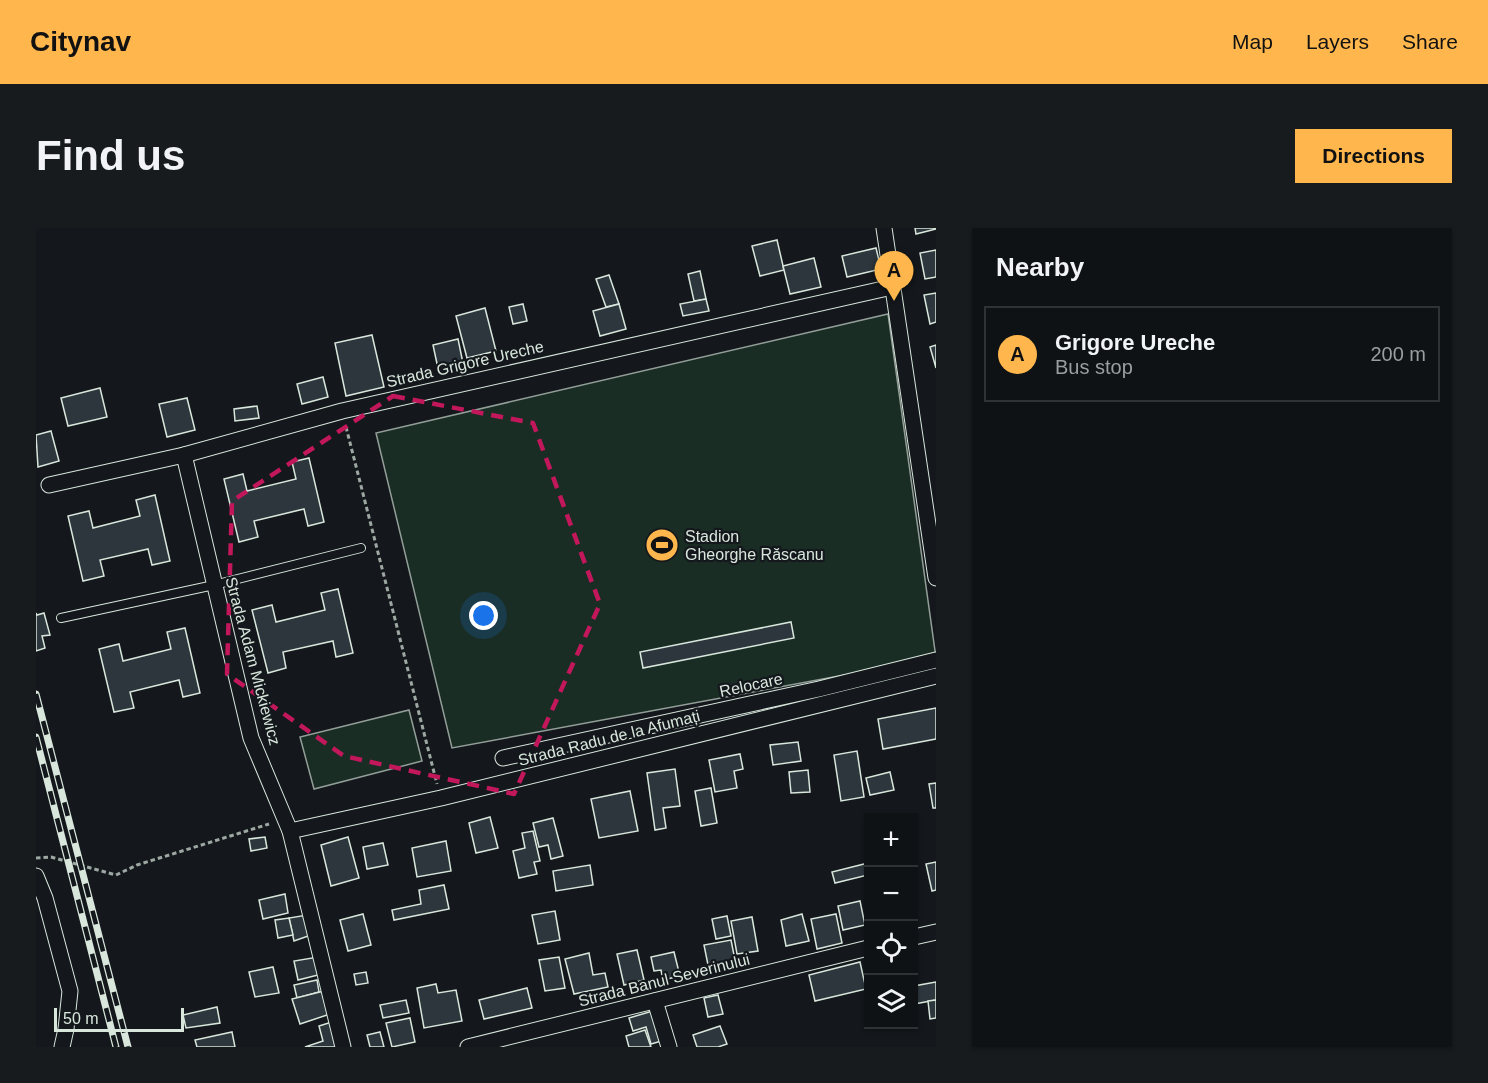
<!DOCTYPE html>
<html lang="en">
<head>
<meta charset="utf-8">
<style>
	body { margin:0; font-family:Arial,sans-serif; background:#181b1e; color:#f1f3f6 }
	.controls { position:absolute; right:18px; bottom:18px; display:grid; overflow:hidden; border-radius:0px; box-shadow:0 2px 4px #0004 }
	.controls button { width:54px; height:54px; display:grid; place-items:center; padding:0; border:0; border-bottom:2px solid #2f3234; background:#0f1215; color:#f1f3f6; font:30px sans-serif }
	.scale { position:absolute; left:18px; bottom:15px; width:130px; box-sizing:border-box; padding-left:6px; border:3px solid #d8e6dc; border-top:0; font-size:16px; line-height:21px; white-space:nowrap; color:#d8e6dc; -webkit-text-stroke:4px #14181c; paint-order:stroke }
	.you { position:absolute; left:448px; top:388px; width:21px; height:21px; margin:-15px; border:4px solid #fff; border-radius:50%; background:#1a73e8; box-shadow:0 0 0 9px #1a73e833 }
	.badge { display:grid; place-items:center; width:39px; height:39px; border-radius:50%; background:#ffb74d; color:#111; font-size:20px; font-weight:700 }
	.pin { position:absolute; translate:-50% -50px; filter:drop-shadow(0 2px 3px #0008) }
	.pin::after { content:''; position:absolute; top:32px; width:21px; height:18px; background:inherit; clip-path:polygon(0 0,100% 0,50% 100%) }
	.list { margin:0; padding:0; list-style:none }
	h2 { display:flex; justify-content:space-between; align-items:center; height:78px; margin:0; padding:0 24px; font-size:26px }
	h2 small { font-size:20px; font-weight:400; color:#9b9ea0 }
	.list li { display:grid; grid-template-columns:39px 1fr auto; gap:18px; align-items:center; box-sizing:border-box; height:96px; margin:0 12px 12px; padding:0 12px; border:2px solid #2f3234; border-radius:0px }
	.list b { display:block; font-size:22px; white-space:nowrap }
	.list p { margin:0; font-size:20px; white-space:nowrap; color:#9b9ea0 }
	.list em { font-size:20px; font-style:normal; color:#9b9ea0 }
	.icon { flex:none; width:33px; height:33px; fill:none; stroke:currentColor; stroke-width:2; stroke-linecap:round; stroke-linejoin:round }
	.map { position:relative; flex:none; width:900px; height:819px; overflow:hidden; border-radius:0px }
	header { display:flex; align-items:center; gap:36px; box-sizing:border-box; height:84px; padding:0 30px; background:#ffb74d; color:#111 }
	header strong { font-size:28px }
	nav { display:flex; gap:33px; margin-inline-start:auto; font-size:21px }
	.intro { display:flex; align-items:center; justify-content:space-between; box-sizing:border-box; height:144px; padding:0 36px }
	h1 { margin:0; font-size:42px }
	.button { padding:15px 27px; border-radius:0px; background:#ffb74d; color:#111; font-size:21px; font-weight:700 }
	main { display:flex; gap:36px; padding:0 36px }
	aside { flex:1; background:#0f1215; border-radius:0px; box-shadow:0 2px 4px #0004 }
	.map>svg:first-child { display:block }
	.green { fill:#1a2d24; stroke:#939e99; stroke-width:1.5 }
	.building { fill:#2c363c; stroke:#d8e6dc; stroke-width:1.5 }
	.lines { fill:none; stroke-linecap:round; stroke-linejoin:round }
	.lane-casing { stroke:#d8e6dc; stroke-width:10 }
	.street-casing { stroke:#d8e6dc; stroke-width:17 }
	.path { stroke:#9da8a2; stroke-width:3; stroke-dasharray:4.5 3; stroke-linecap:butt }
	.lane { stroke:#14181c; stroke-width:8 }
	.street { stroke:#14181c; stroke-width:15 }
	.rail-casing { stroke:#d8e6dc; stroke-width:7 }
	.rail { stroke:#14181c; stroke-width:4.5; stroke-dasharray:14; stroke-linecap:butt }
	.marked { fill:none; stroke:#c2185b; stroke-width:4.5; stroke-dasharray:12 8; stroke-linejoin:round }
	.labels { text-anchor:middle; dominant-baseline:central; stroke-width:4.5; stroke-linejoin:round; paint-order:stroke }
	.street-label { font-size:16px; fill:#d8e6dc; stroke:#14181c }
	.poi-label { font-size:16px; fill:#d8e6dc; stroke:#14181c; text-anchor:start }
</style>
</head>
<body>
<header>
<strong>Citynav</strong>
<nav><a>Map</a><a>Layers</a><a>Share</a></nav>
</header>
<div class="intro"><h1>Find us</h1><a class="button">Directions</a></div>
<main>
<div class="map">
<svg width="900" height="819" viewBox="0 0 900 819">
	<rect width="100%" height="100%" fill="#14181c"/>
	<g class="green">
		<path d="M 852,86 L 900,430 L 416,520 L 340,205 Z"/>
		<path d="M 373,482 L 386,533 L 278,561 L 264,509 Z"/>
	</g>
	<g class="building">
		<path d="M 879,0 L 900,0 L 900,1 L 880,6 Z"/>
		<path d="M 741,12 L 748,42 L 724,48 L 716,18 Z"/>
		<path d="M 840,20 L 845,41 L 811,49 L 806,28 Z"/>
		<path d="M 900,22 L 900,49 L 889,51 L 884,25 Z"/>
		<path d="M 778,30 L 785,59 L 754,66 L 747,38 Z"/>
		<path d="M 664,43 L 670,71 L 658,73 L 652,46 Z"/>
		<path d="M 573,47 L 583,76 L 570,79 L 560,51 Z"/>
		<path d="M 900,65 L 900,94 L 894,96 L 888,67 Z"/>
		<path d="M 670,71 L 673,83 L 647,88 L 644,76 Z"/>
		<path d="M 487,76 L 491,93 L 477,96 L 473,79 Z"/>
		<path d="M 583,76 L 590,101 L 564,108 L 557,83 Z"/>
		<path d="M 449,80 L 460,123 L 431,130 L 420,88 Z"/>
		<path d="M 336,107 L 348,159 L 310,168 L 299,115 Z"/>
		<path d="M 422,111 L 428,140 L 403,145 L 397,117 Z"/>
		<path d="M 900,117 L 900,140 L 894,119 Z"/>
		<path d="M 287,149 L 292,169 L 266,176 L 261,156 Z"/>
		<path d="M 64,160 L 71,189 L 32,198 L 25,170 Z"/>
		<path d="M 151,170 L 159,202 L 131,209 L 123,176 Z"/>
		<path d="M 221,178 L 223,190 L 199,193 L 198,181 Z"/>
		<path d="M 15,203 L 23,233 L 2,239 L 0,207 Z"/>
		<path d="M 273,230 L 288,294 L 272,298 L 268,281 L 218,293 L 222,309 L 203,314 L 188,251 L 207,246 L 211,263 L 260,251 L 256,234 Z"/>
		<path d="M 119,267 L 134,333 L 116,337 L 112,321 L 64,332 L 68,348 L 47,353 L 32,288 L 53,283 L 57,300 L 104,288 L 100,272 Z"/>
		<path d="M 302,361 L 317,425 L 300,429 L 297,413 L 247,424 L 250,440 L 232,445 L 216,382 L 236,377 L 240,394 L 289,382 L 285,365 Z"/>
		<path d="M 0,385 L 1,387 L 8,385 L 14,407 L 6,408 L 9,420 L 0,423 Z"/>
		<path d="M 755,394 L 758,410 L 607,440 L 604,424 Z"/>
		<path d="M 149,400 L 164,465 L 147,469 L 143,452 L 94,464 L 98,480 L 78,484 L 63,421 L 83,416 L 87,433 L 135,421 L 131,404 Z"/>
		<path d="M 900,480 L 900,511 L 847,521 L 842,491 Z"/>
		<path d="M 762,514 L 765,533 L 737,537 L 734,517 Z"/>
		<path d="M 821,523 L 828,569 L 805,573 L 798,527 Z"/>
		<path d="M 704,526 L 707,541 L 698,543 L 701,560 L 679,564 L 673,532 Z"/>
		<path d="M 639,541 L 644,578 L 627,580 L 630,600 L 619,602 L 611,545 Z"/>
		<path d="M 772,542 L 774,564 L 755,565 L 753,544 Z"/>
		<path d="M 854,544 L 858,562 L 834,567 L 830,550 Z"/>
		<path d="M 900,555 L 900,580 L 897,580 L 893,556 Z"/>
		<path d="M 675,560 L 681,595 L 665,598 L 659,563 Z"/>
		<path d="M 594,563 L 602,603 L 563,610 L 555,571 Z"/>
		<path d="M 454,589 L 462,620 L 440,625 L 433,595 Z"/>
		<path d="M 517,590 L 527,628 L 515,631 L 512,617 L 503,619 L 497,595 Z"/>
		<path d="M 497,603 L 504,633 L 498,634 L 501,646 L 483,650 L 477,623 L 489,620 L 486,605 Z"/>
		<path d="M 229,609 L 231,620 L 215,623 L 213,611 Z"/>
		<path d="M 312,609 L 323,650 L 295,658 L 285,617 Z"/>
		<path d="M 410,613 L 415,643 L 381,649 L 376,620 Z"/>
		<path d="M 347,615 L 352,637 L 331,641 L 327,619 Z"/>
		<path d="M 900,634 L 900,662 L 896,663 L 890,636 Z"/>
		<path d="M 832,635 L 832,647 L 799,655 L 796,644 Z"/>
		<path d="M 554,637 L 557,657 L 520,663 L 517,643 Z"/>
		<path d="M 408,657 L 413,681 L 358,692 L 356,682 L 385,676 L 383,662 Z"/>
		<path d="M 249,666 L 252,685 L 227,691 L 223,672 Z"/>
		<path d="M 824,673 L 829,697 L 807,702 L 802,678 Z"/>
		<path d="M 519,683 L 524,712 L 502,716 L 496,687 Z"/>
		<path d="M 327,686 L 335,717 L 312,723 L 304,692 Z"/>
		<path d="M 766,686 L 773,713 L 750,718 L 745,692 Z"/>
		<path d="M 800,686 L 806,715 L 781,721 L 775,691 Z"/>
		<path d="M 271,687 L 275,707 L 258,713 L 253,690 Z"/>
		<path d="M 691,688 L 695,708 L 680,711 L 676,691 Z"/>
		<path d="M 716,689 L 722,723 L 701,726 L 695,693 Z"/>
		<path d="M 253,690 L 257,707 L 242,710 L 239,692 Z"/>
		<path d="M 695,712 L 700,737 L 673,742 L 668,717 Z"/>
		<path d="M 601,722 L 608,752 L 588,757 L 581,726 Z"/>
		<path d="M 638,724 L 644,748 L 627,752 L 625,742 L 618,743 L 615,729 Z"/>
		<path d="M 553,725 L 557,747 L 569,745 L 572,759 L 538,766 L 529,731 Z"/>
		<path d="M 282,729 L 286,746 L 262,752 L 258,733 Z"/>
		<path d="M 523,729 L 529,760 L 509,763 L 503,732 Z"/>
		<path d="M 824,734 L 830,761 L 779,773 L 773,747 Z"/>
		<path d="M 237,739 L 243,765 L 219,769 L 213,744 Z"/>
		<path d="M 330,744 L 332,755 L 320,757 L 318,746 Z"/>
		<path d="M 281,752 L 283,764 L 261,770 L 258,757 Z"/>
		<path d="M 900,754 L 900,772 L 878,776 L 878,758 Z"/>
		<path d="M 400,756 L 402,765 L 420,762 L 426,793 L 388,800 L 381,760 Z"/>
		<path d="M 491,760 L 496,780 L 448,791 L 443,772 Z"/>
		<path d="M 288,763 L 294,786 L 264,796 L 256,771 Z"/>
		<path d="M 682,767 L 687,786 L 672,789 L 668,770 Z"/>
		<path d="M 370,772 L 373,785 L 347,790 L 344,777 Z"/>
		<path d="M 900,772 L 900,790 L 894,791 L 892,773 Z"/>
		<path d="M 181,779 L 184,795 L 150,800 L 147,787 Z"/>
		<path d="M 620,782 L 629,812 L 615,816 L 610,799 L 597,803 L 593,790 Z"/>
		<path d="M 374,790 L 379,814 L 356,819 L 350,795 Z"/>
		<path d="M 299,793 L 305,819 L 269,819 L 287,813 L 283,798 Z"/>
		<path d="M 684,798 L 691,816 L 682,819 L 661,819 L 657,807 Z"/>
		<path d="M 609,802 L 615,819 L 593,819 L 590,808 Z"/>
		<path d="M 196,804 L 199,819 L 161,819 L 159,812 Z"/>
		<path d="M 344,804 L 348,819 L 334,819 L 331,807 Z"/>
	</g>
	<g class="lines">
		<defs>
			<path id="lane" d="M 25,390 L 178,357 L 325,320"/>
			<g id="street">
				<path d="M 848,0 L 900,350"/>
				<path d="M 148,227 L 215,510 L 254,603 L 307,819"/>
				<path d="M 13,257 L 148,227 L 306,183 L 856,59"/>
				<path d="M 467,530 L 783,461 L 900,432"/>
				<path d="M 254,603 L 405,570 L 900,448"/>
				<path d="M 0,648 L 9,670 L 34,763 L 30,801 L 26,819"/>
				<path d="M 878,709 L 900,704"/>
				<path d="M 619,773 L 633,819"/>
				<path d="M 432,819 L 832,720"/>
			</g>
		</defs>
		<use href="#lane" class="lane-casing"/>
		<use href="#street" class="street-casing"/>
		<g class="path">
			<path d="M 310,199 L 401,556"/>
			<path d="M 0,630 L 15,629 L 80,647 L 101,637 L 233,596"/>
		</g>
		<use href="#lane" class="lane"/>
		<use href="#street" class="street"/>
		<defs>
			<g id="rail">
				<path d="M 0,466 L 92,819"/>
				<path d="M 0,509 L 80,819"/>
			</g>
		</defs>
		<use href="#rail" class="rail-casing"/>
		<use href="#rail" class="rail"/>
	</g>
	<path class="marked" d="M 357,168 L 497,195 L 564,376 L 478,566 L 308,528 L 191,446 L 196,273 Z"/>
	<defs>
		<symbol id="stadium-disc" viewBox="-11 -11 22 22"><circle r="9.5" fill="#ffb74d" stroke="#14181c"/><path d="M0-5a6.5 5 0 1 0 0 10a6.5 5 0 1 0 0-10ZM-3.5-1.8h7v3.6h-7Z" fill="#111"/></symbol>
	</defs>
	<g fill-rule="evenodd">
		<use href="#stadium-disc" x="607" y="298" width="38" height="38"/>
	</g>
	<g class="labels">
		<g class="street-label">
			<text transform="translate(429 136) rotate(-13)">Strada Grigore Ureche</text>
			<text transform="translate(217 433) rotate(75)">Strada Adam Mickiewicz</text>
			<text transform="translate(715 457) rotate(-12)">Relocare</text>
			<text transform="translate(573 510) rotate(-14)">Strada Radu de la Afumați</text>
			<text transform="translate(628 752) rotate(-14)">Strada Banul Severinului</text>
		</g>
		<g class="poi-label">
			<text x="649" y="308">Stadion<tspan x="649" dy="18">Gheorghe Răscanu</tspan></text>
		</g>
	</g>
</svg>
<div class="controls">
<button>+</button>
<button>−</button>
<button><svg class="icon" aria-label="locate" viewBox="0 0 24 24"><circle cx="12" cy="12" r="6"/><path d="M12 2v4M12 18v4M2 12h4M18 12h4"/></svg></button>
<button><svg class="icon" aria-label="layers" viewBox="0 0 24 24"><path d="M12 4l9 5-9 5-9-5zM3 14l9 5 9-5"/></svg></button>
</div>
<div class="scale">50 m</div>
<div class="you"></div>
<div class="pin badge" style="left:858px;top:73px">A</div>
</div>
<aside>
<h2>Nearby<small></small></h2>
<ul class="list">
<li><span class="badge">A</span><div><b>Grigore Ureche</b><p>Bus stop</p></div><em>200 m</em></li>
</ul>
</aside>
</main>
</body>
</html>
